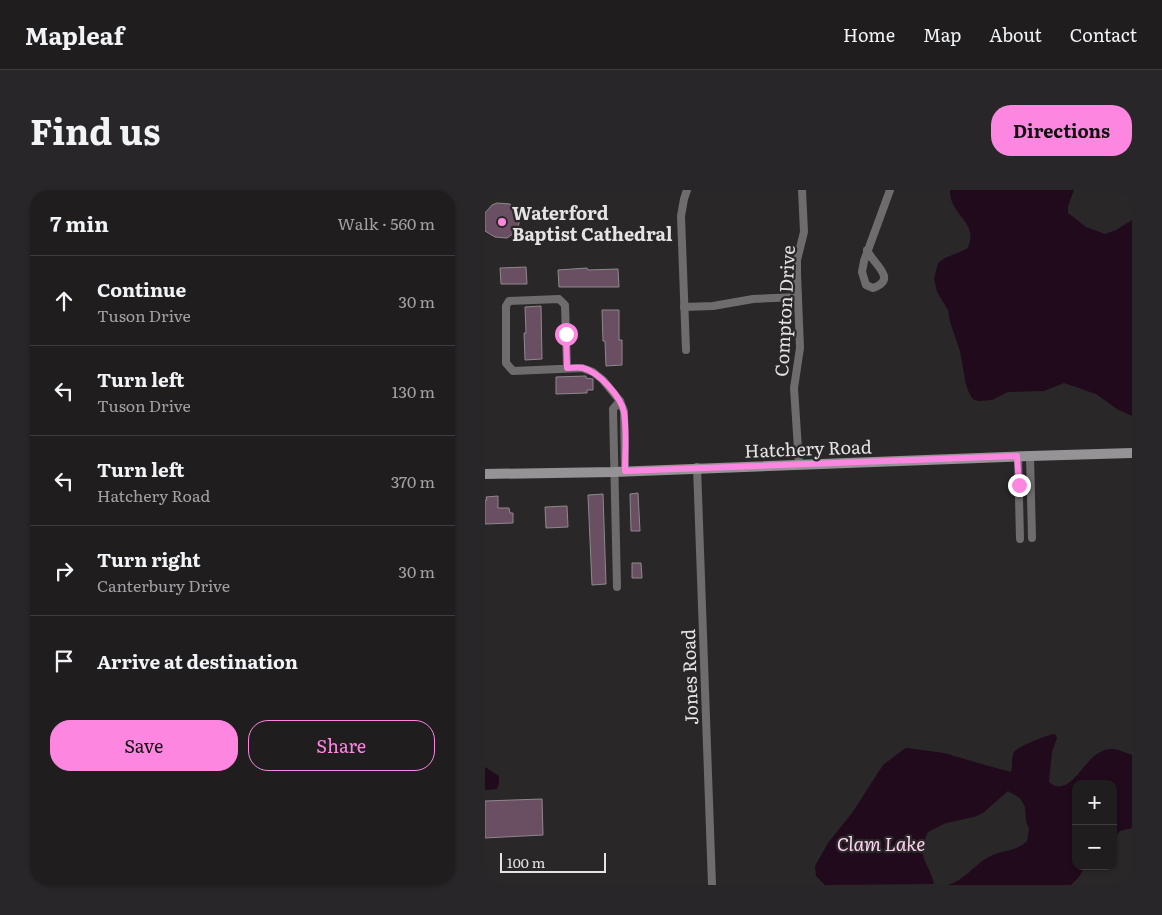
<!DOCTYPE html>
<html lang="en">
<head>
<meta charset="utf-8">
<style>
	body { margin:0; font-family:Literata,serif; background:#282628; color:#f1f3f6 }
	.controls { position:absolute; right:15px; bottom:15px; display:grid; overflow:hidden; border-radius:10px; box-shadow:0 1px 4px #0004 }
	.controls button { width:45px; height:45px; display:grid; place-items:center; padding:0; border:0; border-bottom:1px solid #3d3b3d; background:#201d1f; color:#f1f3f6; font:25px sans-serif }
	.scale { position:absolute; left:15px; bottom:12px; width:106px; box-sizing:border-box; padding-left:5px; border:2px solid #e5e3e4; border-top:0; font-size:14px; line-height:18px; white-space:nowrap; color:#e5e3e4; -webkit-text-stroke:4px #2a2729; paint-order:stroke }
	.stop { position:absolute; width:15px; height:15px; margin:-11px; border:4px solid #fd86e1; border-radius:50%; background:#fff }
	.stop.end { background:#fd86e1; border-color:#fff; box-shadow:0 1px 5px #0008 }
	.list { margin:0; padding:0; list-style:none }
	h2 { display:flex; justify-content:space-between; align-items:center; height:65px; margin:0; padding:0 20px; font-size:21px }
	h2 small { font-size:16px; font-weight:400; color:#a2a2a4 }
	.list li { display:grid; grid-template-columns:32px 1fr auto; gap:15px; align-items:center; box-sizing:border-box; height:90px; padding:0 20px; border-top:1px solid #3d3b3d }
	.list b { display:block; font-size:19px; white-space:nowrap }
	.list p { margin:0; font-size:16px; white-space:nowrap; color:#a2a2a4 }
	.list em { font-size:16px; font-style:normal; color:#a2a2a4 }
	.actions { display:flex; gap:10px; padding:15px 20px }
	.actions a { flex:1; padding:11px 0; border:1px solid #fd86e1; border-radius:20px; text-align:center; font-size:18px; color:#fd86e1 }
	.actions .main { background:#fd86e1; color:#111 }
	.icon { flex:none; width:28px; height:28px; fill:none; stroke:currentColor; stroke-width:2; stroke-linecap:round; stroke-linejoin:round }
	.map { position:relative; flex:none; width:647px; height:695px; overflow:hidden; border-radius:20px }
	header { display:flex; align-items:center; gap:30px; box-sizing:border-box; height:70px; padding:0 25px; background:#201d1f; border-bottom:1px solid #3d3b3d }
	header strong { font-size:24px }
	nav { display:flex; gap:28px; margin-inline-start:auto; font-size:18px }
	.intro { display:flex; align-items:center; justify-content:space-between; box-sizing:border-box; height:120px; padding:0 30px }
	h1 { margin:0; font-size:35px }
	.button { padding:12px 22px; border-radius:20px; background:#fd86e1; color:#111; font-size:18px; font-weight:700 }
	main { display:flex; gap:30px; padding:0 30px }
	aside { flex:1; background:#201d1f; border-radius:20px; box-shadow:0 1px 4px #0004 }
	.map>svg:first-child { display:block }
	.water { fill:#200a1b }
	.building { fill:#6a4f62; stroke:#8d898c }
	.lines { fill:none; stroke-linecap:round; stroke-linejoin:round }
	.street { stroke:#6e6c6d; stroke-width:8 }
	.secondary { stroke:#959395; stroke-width:10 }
	.route { stroke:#fd86e1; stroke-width:6 }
	.poi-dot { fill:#fd86e1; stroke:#2a2729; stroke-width:2 }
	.labels { text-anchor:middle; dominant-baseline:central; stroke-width:4.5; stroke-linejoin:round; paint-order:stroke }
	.poi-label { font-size:18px; font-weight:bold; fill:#e5e3e4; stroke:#2a2729; text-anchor:start }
	.street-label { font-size:18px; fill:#e5e3e4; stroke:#2a2729 }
	.water-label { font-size:19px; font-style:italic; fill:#fed3f1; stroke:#2a2729 }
</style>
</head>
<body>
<header>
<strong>Mapleaf</strong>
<nav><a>Home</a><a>Map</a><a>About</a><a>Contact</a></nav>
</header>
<div class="intro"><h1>Find us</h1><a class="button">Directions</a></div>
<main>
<aside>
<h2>7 min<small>Walk · 560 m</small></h2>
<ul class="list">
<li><svg class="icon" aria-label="ahead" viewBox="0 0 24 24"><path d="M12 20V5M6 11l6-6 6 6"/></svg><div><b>Continue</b><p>Tuson Drive</p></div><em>30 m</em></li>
<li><svg class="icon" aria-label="left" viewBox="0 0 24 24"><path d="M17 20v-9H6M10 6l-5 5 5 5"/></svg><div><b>Turn left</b><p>Tuson Drive</p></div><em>130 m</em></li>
<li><svg class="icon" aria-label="left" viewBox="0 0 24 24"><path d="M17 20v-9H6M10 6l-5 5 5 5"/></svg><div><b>Turn left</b><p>Hatchery Road</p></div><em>370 m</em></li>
<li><svg class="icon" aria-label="right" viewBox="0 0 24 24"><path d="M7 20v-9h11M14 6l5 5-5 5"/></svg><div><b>Turn right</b><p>Canterbury Drive</p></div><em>30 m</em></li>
<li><svg class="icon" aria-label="arrive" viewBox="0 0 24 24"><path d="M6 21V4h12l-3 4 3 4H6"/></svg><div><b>Arrive at destination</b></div></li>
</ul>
<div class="actions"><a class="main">Save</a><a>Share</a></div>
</aside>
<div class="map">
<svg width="647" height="695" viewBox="0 0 647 695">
	<rect width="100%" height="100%" fill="#2a2729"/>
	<g class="water">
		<path d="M 465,0 L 589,0 L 583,16 L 583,23 L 601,37 L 620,44 L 631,40 L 647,30 L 647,226 L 632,219 L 611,204 L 579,193 L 559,201 L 523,202 L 507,210 L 494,211 L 489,210 L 485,205 L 481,195 L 475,161 L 465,132 L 463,120 L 452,102 L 449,89 L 453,73 L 460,68 L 482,59 C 496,32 464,26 465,0 Z"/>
		<path d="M 570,544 L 572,548 L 567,562 L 564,592 C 579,607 595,581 604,571 C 608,566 617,560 624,559 C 632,558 640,563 647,565 L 647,638 L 635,641 L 628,649 L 628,594 L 591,594 L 591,676 L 600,676 L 594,687 L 586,695 L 463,695 C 480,690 488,676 502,668 C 515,660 532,662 542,651 L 544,639 L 541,631 L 540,617 L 535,608 L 523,601 L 498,623 L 489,627 L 461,633 L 443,642 C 430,668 444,671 449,694 L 340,695 L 331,686 L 330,676 L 343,653 L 367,623 L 398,575 L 419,559 L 422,558 L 459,563 L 500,575 L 526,582 C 528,576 526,568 529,562 C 532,557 564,544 570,544 Z"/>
		<path d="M 0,577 L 14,586 L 14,593 L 12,599 L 0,600 Z"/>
	</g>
	<g class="building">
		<path d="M 12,13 L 25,14 L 33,23 L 35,29 L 32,41 L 22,48 L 10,47 L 0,41 L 0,23 L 7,15 Z"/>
		<path d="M 41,77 L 42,94 L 16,94 L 15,78 Z"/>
		<path d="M 102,78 L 103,80 L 133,79 L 134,97 L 74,97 L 73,80 Z"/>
		<path d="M 56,116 L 57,169 L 40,170 L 39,143 L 41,143 L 40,117 Z"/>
		<path d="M 117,120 L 134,120 L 134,150 L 137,150 L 137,175 L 121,176 L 120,151 L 118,151 Z"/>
		<path d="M 101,186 L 101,188 L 108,189 L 108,200 L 102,200 L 102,203 L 71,204 L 71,187 Z"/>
		<path d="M 153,303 L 155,341 L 146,341 L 145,304 Z"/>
		<path d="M 118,304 L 121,394 L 107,395 L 103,305 Z"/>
		<path d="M 13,306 L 13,318 L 24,318 L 25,323 L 28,323 L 28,333 L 0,334 L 0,310 L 2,310 L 1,307 Z"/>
		<path d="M 82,316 L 83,337 L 61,338 L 60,317 Z"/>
		<path d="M 147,373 L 156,373 L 157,388 L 147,388 Z"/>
		<path d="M 57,609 L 58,645 L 0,648 L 0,611 Z"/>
	</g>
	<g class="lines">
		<g class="street">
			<path d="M 382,60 C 387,73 414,89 388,98 L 381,95 L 377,82 L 379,71 L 405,0"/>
			<path d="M 199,117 L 228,116 L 268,109 L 313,107"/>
			<path d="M 201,160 L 196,26 L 199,9 L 202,0"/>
			<path d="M 82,178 L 80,115 L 74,109 L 24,111 L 21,116 L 21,173 L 28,181 L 97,178 L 108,182 L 118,190 L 135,211 L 139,221 L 140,281"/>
			<path d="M 533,266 L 535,349"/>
			<path d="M 545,266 L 547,348"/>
			<path d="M 314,274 L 309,198 L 315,158 L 312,84 L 312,70 L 319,42 L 317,0"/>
			<path d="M 212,277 L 227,695"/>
			<path d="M 132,397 L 128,219 L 135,211"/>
		</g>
		<path class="secondary" d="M 0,284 L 129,282 L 545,266 L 647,263"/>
	</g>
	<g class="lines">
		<path class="route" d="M 81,144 L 82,178 C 87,178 93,177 98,178 C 114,182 136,207 139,222 C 142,242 140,262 140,281 L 532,266 L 534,295"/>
	</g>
	<circle class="poi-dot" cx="17" cy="32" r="5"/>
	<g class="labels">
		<g class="poi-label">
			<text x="27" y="22">Waterford<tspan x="27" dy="21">Baptist Cathedral</tspan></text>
		</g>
		<g class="street-label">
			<text transform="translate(299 121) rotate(-87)">Compton Drive</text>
			<text transform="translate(323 258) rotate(-2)">Hatchery Road</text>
			<text transform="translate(204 487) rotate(-92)">Jones Road</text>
		</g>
		<g class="water-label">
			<text x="396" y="653">Clam Lake</text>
		</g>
	</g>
</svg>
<div class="controls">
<button>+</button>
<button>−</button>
</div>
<div class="scale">100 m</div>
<div class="stop" style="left:81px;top:144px"></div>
<div class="stop end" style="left:534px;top:295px"></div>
</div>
</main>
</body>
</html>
